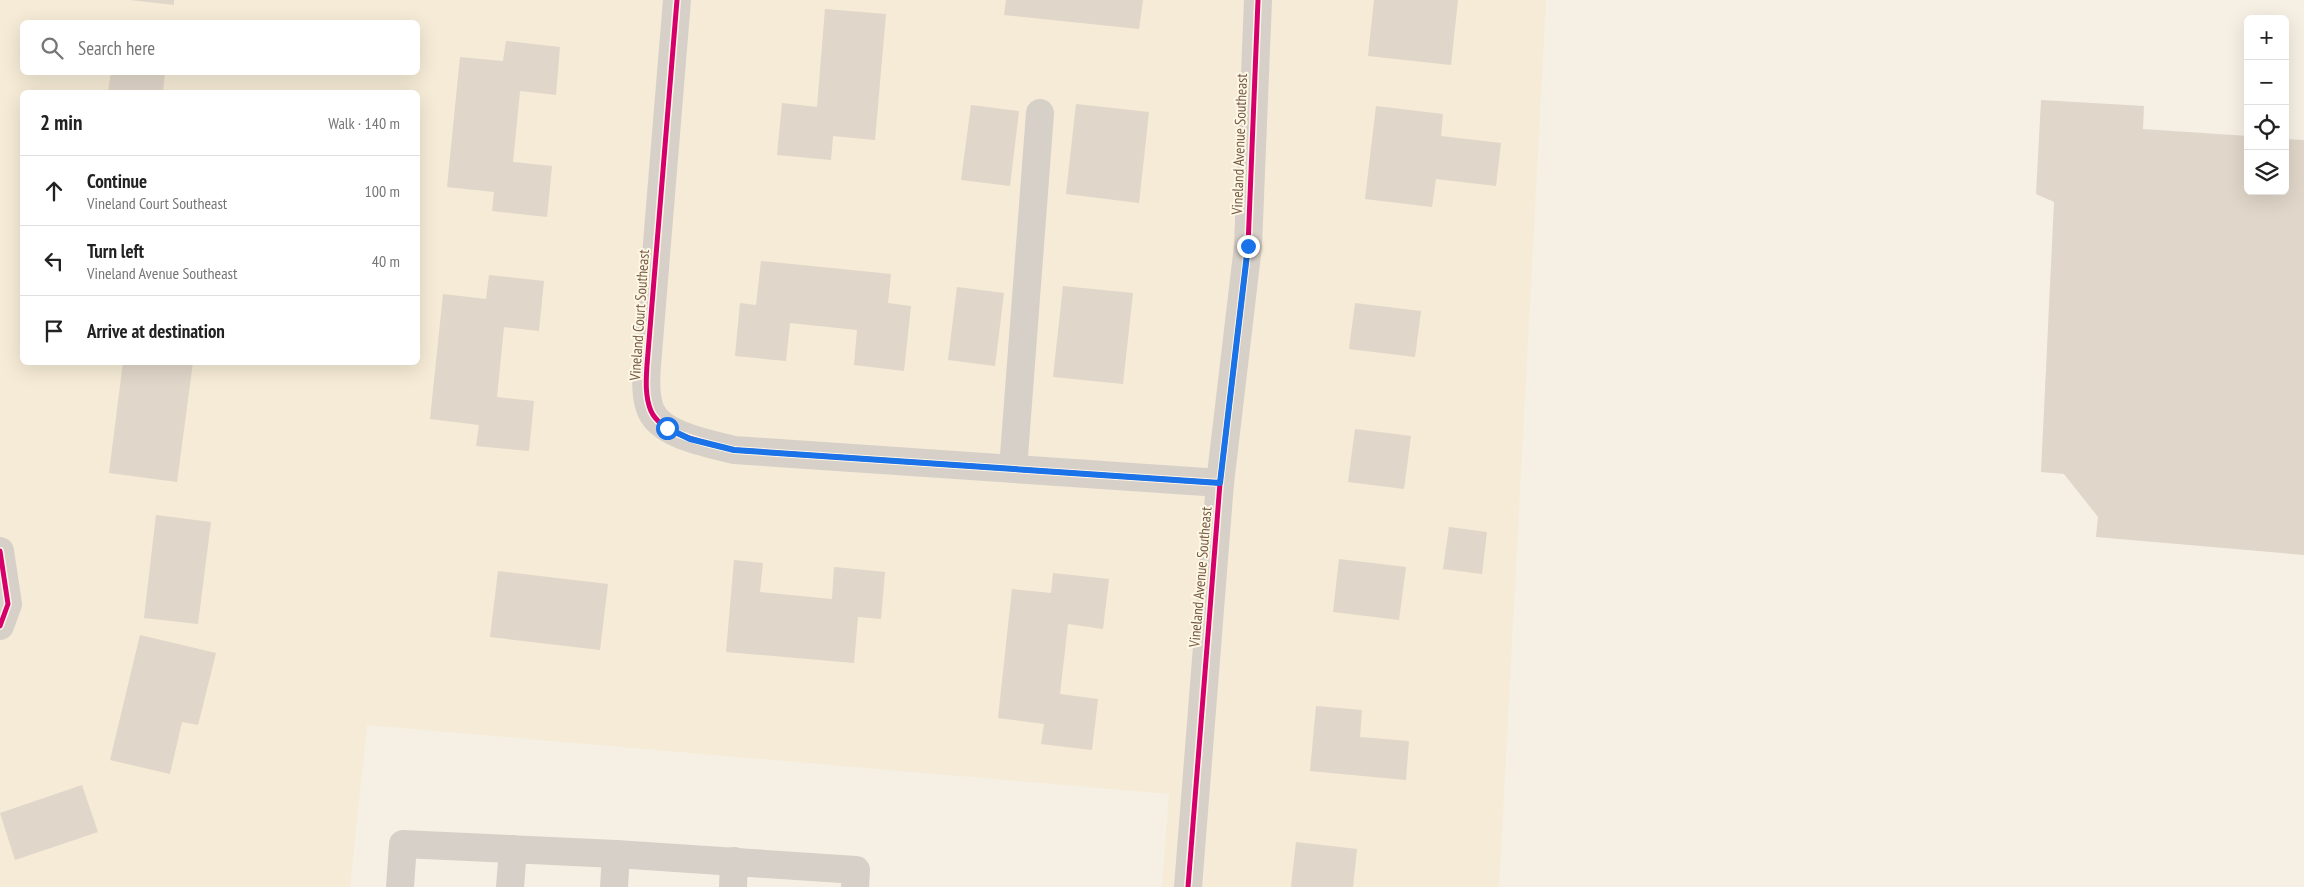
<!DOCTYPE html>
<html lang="en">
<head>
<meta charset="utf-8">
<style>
	body { margin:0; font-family:"PT Sans Narrow",sans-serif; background:#f2f2f2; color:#222 }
	.controls { position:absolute; right:15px; top:15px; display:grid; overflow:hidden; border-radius:8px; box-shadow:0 5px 20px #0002 }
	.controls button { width:45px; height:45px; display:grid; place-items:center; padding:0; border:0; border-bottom:1px solid #e0e0e0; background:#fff; color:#222; font:25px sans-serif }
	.stop { position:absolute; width:15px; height:15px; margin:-11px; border:4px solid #1a73e8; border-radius:50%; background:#fff }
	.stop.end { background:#1a73e8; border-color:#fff; box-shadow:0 1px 5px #0008 }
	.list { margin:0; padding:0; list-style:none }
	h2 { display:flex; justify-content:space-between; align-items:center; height:65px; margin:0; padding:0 20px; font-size:21px }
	h2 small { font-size:16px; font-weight:400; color:#767676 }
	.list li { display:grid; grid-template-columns:32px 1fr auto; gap:15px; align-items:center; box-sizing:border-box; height:70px; padding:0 20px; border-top:1px solid #e0e0e0 }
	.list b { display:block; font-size:19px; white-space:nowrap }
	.list p { margin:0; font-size:16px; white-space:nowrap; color:#767676 }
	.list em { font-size:16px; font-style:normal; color:#767676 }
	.icon { flex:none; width:28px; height:28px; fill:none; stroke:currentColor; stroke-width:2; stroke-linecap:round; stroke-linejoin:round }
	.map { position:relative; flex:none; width:2304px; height:887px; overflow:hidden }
	.search { position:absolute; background:#fff; box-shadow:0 5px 20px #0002; left:20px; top:20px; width:400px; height:55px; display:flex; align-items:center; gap:12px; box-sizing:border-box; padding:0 18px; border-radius:8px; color:#767676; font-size:19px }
	.panel { position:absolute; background:#fff; box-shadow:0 5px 20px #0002; left:20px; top:90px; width:400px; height:275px; border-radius:8px }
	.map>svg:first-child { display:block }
	.residential { fill:#f5ebd6; fill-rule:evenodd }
	.building { fill:#e0d6c9 }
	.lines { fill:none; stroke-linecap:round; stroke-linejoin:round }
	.minor { stroke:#d7d0c8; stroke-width:28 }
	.cycleway-casing { stroke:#fff7e5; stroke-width:8 }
	.cycleway { stroke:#d6006c; stroke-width:5 }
	.route { stroke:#1a73e8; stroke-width:6 }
	.labels { text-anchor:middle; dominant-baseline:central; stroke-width:4; stroke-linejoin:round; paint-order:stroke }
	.street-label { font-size:15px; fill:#745b45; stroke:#fff7e5 }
</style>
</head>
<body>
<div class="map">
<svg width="2304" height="887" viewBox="0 0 2304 887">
	<rect width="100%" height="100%" fill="#f6f0e4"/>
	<path class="residential" d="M 0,0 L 1546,0 L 1499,887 L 1162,887 L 1169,794 L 367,725 L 350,887 L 0,887 ZM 22,22 L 418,22 L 418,72 L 22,72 ZM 22,92 L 418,92 L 418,362 L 22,362 Z"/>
	<g class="building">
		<path d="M 130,0 L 174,0 L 174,5 Z"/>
		<path d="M 1006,0 L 1143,0 L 1139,29 L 1004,15 Z"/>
		<path d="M 1374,0 L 1458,0 L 1451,65 L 1368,56 Z"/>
		<path d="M 825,9 L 886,14 L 875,140 L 833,136 L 831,160 L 777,155 L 782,103 L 817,107 Z"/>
		<path d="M 506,41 L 560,47 L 556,95 L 520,91 L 513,162 L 552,166 L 547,217 L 492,211 L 494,192 L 447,187 L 460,57 L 503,61 Z"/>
		<path d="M 111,72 L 165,72 L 163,92 L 108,92 Z"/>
		<path d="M 2041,100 L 2144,106 L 2143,129 L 2248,136 L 2248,191 L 2285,191 L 2285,139 L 2304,140 L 2304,555 L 2096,537 L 2098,517 L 2064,474 L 2041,472 L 2054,202 L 2036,194 Z"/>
		<path d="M 1076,104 L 1149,112 L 1139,203 L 1066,194 Z"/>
		<path d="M 971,105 L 1019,111 L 1010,186 L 961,180 Z"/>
		<path d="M 1376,106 L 1443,114 L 1441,136 L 1501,143 L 1496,186 L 1436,179 L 1432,207 L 1365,199 Z"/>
		<path d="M 761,261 L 891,274 L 888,303 L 911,306 L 904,371 L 854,365 L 857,330 L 790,323 L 786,361 L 735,356 L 740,303 L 756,305 Z"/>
		<path d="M 489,275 L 544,281 L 539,331 L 504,327 L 497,397 L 534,401 L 529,451 L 476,446 L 479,425 L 430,419 L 443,294 L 486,299 Z"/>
		<path d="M 1063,286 L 1133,293 L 1123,384 L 1053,377 Z"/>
		<path d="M 957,287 L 1004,293 L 995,366 L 948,360 Z"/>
		<path d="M 1355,303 L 1421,311 L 1415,357 L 1349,349 Z"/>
		<path d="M 123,362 L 193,362 L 177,482 L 109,473 Z"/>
		<path d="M 1355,429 L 1411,436 L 1404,489 L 1348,482 Z"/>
		<path d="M 156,515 L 211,522 L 198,624 L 144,618 Z"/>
		<path d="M 1449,527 L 1487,532 L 1482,574 L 1443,569 Z"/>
		<path d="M 1339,559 L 1406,567 L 1399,620 L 1333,612 Z"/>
		<path d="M 734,560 L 763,563 L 760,592 L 832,599 L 834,567 L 885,572 L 881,619 L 858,617 L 854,663 L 726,652 Z"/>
		<path d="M 498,571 L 608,584 L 600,650 L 490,637 Z"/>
		<path d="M 1053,573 L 1109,579 L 1103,629 L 1068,624 L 1060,694 L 1098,699 L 1092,750 L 1041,744 L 1044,724 L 998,718 L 1012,589 L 1051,593 Z"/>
		<path d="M 140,635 L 216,653 L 198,725 L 182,722 L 170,774 L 110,760 Z"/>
		<path d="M 1316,706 L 1362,710 L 1360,737 L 1409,741 L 1406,780 L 1310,771 Z"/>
		<path d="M 82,785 L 98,832 L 15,860 L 0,813 Z"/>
		<path d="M 1296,842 L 1357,849 L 1353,887 L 1291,887 Z"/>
	</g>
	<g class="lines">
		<g class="minor">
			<path d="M 677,0 L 647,365 C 646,380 645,397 651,411 C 662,436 711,444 734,450 L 1220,483"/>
			<path d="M 1013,469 L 1040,113"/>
			<path d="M 0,551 L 8,604 L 0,626"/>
			<path d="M 400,887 L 403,844 L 616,854"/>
			<path d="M 510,887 L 513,849"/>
			<path d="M 614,887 L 616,854 L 856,870 L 855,887"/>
			<path d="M 733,887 L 734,861"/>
			<path d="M 1188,887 L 1220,483 L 1248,246 L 1258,0"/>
		</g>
		<defs>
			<g id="cycleway">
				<path d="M 677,0 L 647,365 C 646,380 645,397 651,411 C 662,436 711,444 734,450 L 1220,483"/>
				<path d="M 0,551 L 8,604 L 0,626"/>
				<path d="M 1188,887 L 1220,483 L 1248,246 L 1258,0"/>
			</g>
		</defs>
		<use href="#cycleway" class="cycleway-casing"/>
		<use href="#cycleway" class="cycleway"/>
	</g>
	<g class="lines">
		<path class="route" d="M 667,428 L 690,439 L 734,450 L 1220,483 L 1248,246"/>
	</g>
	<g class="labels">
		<g class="street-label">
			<text transform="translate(1239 144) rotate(-88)">Vineland Avenue Southeast</text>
			<text transform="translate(639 315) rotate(-86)">Vineland Court Southeast</text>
			<text transform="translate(1200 577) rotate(-85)">Vineland Avenue Southeast</text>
		</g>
	</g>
</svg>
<div class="controls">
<button>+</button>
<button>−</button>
<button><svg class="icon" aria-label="locate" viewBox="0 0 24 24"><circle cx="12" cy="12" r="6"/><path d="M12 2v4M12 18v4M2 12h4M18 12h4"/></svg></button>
<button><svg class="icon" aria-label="layers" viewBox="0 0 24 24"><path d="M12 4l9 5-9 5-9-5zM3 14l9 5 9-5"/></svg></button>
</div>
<div class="stop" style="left:667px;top:428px"></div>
<div class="stop end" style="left:1248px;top:246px"></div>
<div class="search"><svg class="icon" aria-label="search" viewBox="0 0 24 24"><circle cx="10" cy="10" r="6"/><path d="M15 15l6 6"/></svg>Search here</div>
<section class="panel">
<h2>2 min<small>Walk · 140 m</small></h2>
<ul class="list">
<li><svg class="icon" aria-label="ahead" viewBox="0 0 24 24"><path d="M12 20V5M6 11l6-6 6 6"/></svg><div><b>Continue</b><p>Vineland Court Southeast</p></div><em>100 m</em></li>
<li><svg class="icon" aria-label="left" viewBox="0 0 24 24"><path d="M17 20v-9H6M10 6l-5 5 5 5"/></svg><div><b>Turn left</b><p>Vineland Avenue Southeast</p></div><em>40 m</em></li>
<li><svg class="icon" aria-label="arrive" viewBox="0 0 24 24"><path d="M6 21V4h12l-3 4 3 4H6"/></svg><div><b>Arrive at destination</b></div></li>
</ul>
</section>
</div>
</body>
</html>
